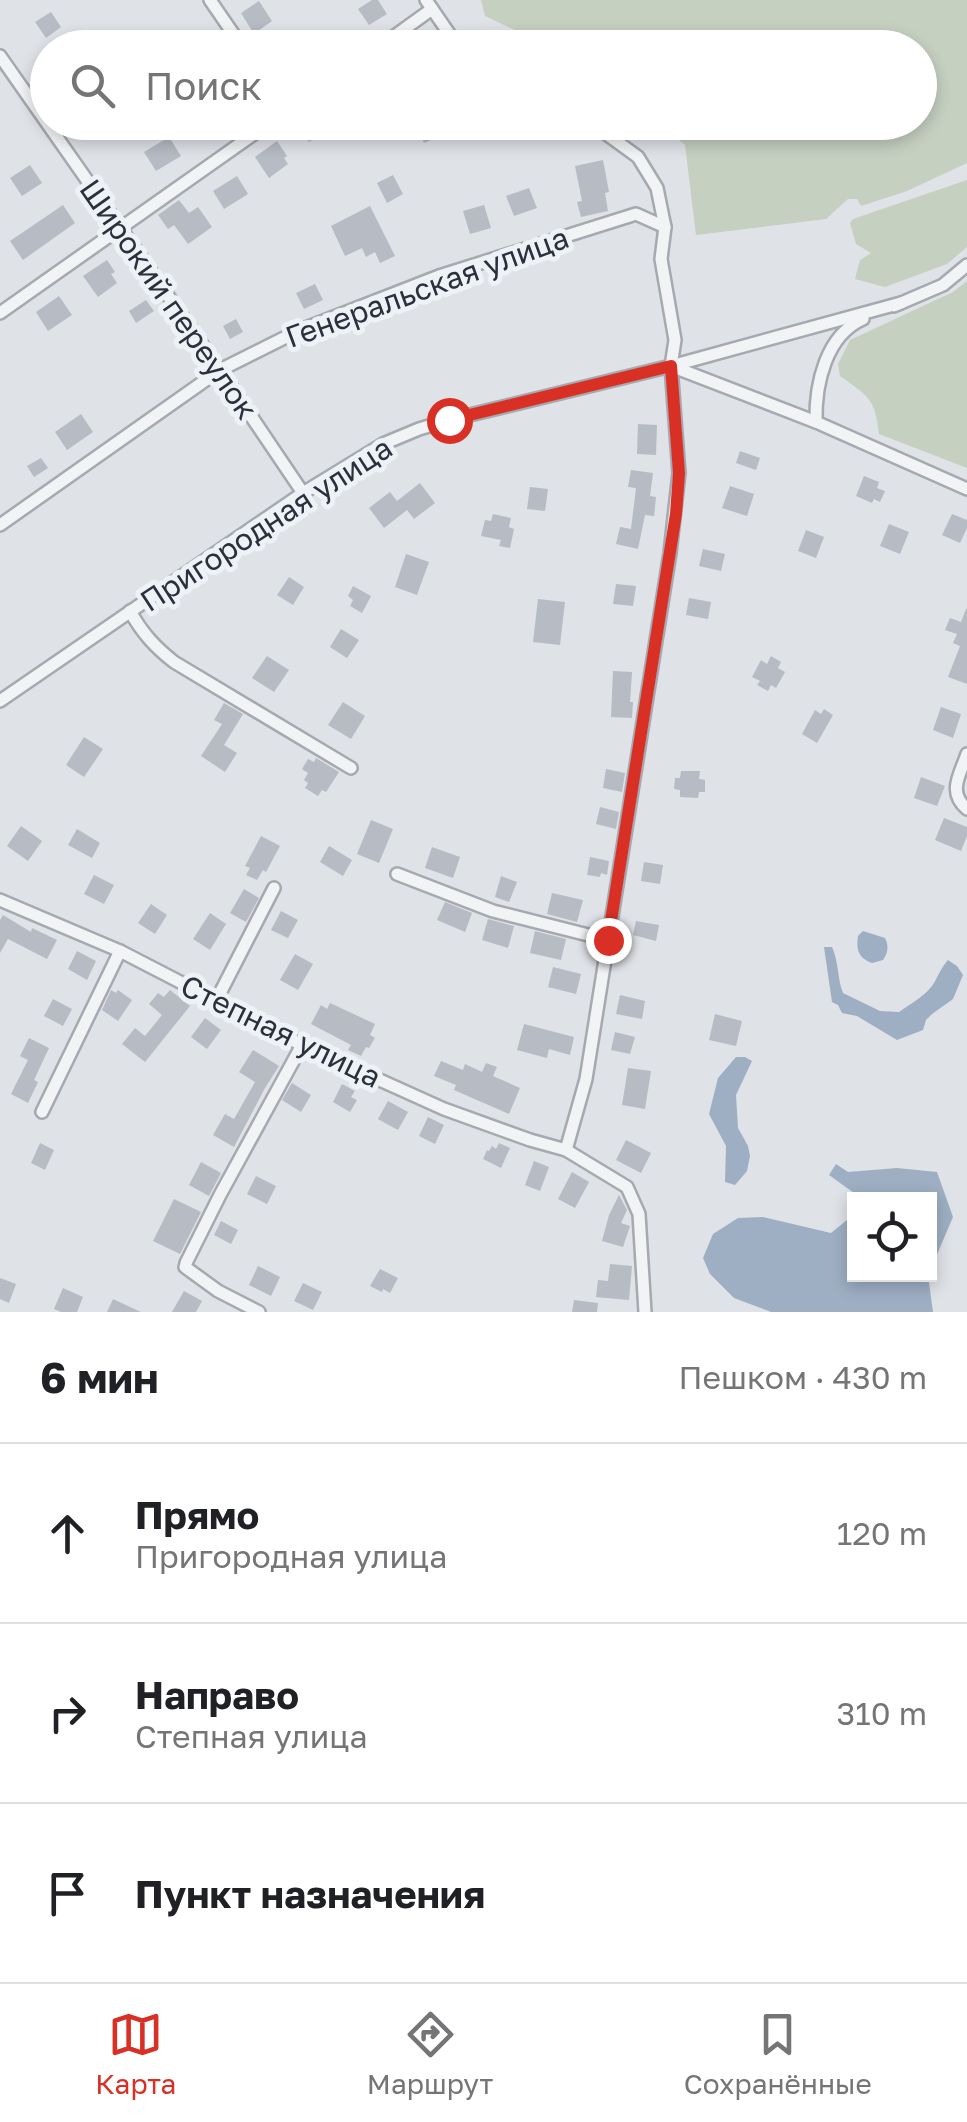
<!DOCTYPE html>
<html lang="ru">
<head>
<meta charset="utf-8">
<style>
	body { margin:0; font-family:"Golos Text",sans-serif; background:#f6f6f6; color:#202124 }
	.controls { position:absolute; right:30px; bottom:30px; display:grid; overflow:hidden; border-radius:0px; box-shadow:0 5px 15px #0003 }
	.controls button { width:90px; height:90px; display:grid; place-items:center; padding:0; border:0; border-bottom:2px solid #e0e0e0; background:#fff; color:#202124; font:50px sans-serif }
	.stop { position:absolute; width:30px; height:30px; margin:-22px; border:8px solid #d93025; border-radius:50%; background:#fff }
	.stop.end { background:#d93025; border-color:#fff; box-shadow:0 2px 10px #0008 }
	.list { margin:0; padding:0; list-style:none }
	h2 { display:flex; justify-content:space-between; align-items:center; height:130px; margin:0; padding:0 40px; font-size:42px }
	h2 small { font-size:32px; font-weight:400; color:#757577 }
	.list li { display:grid; grid-template-columns:65px 1fr auto; gap:30px; align-items:center; box-sizing:border-box; height:180px; padding:0 40px; border-top:2px solid #e0e0e0 }
	.list b { display:block; font-size:38px; white-space:nowrap }
	.list p { margin:0; font-size:32px; white-space:nowrap; color:#757577 }
	.list em { font-size:32px; font-style:normal; color:#757577 }
	.icon { flex:none; width:55px; height:55px; fill:none; stroke:currentColor; stroke-width:2; stroke-linecap:round; stroke-linejoin:round }
	.map { position:relative; flex:none; width:967px; height:1312px; overflow:hidden }
	.search { position:absolute; background:#fff; box-shadow:0 5px 15px #0003; left:30px; right:30px; top:30px; height:110px; display:flex; align-items:center; gap:25px; box-sizing:border-box; padding:0 35px; border-radius:55px; color:#757577; font-size:38px }
	.sheet { height:670px; background:#fff }
	nav { display:flex; justify-content:space-around; align-items:center; box-sizing:border-box; height:140px; border-top:2px solid #e0e0e0; background:#fff; font-size:28px; color:#757577 }
	nav a { display:grid; justify-items:center; gap:5px }
	nav .on { color:#d93025 }
	.map>svg:first-child { display:block }
	.green { fill:#c5d0c1 }
	.water { fill:#9eafc3 }
	.building { fill:#b7bbc3 }
	.lines { fill:none; stroke-linecap:round; stroke-linejoin:round }
	.street-casing { stroke:#a5a9b0; stroke-width:16 }
	.street { stroke:#f1f3f5; stroke-width:11 }
	.route { stroke:#d93025; stroke-width:12 }
	.labels { text-anchor:middle; dominant-baseline:central; stroke-width:10; stroke-linejoin:round; paint-order:stroke }
	.street-label { font-size:30px; fill:#2a303c; stroke:#eef1f5 }
</style>
</head>
<body>
<div class="map">
<svg width="967" height="1312" viewBox="0 0 967 1312">
	<rect width="100%" height="100%" fill="#dfe2e7"/>
	<g class="green">
		<path d="M 481,0 L 967,0 L 967,163 L 907,191 L 861,206 L 857,199 L 848,199 L 826,219 L 696,235 L 685,145 L 658,123 L 920,122 L 920,48 L 551,47 L 485,16 Z"/>
		<path d="M 967,180 L 967,247 L 947,264 L 885,287 L 855,279 L 860,260 L 871,253 L 856,244 L 850,223 L 853,219 Z"/>
		<path d="M 967,281 L 967,468 L 879,434 C 875,398 868,396 840,376 L 838,364 L 850,340 L 953,292 Z"/>
	</g>
	<g class="water">
		<path d="M 863,931 L 885,938 C 889,946 888,953 883,960 L 872,963 C 858,958 856,949 858,936 Z"/>
		<path d="M 824,947 L 832,947 C 839,962 837,978 843,993 L 880,1011 L 899,1012 C 910,1004 927,995 934,983 C 939,974 941,968 948,960 L 957,966 L 963,975 L 953,999 L 932,1014 L 926,1020 L 923,1030 L 897,1040 L 857,1016 L 842,1013 L 838,1005 L 832,1002 Z"/>
		<path d="M 736,1057 L 745,1057 L 752,1061 L 736,1095 L 738,1128 L 748,1146 L 750,1156 L 747,1171 L 735,1185 L 725,1182 L 726,1146 L 709,1114 L 718,1078 Z"/>
		<path d="M 836,1164 L 848,1172 L 897,1168 L 937,1172 L 953,1217 L 930,1271 L 930,1200 L 854,1200 L 854,1274 L 928,1275 L 933,1312 L 771,1312 L 734,1298 L 710,1274 L 703,1258 L 713,1234 L 738,1218 L 763,1217 L 831,1233 L 852,1216 L 854,1193 L 829,1175 Z"/>
	</g>
	<g class="building">
		<path d="M 372,0 L 378,0 L 387,14 L 369,25 L 358,9 Z"/>
		<path d="M 259,1 L 272,21 L 254,34 L 241,13 Z"/>
		<path d="M 51,12 L 61,27 L 46,38 L 35,22 Z"/>
		<path d="M 223,122 L 251,122 L 231,136 Z"/>
		<path d="M 305,122 L 318,122 L 325,132 L 309,142 L 299,127 Z"/>
		<path d="M 415,122 L 442,122 L 447,133 L 424,143 Z"/>
		<path d="M 169,137 L 181,156 L 156,171 L 144,152 Z"/>
		<path d="M 277,141 L 287,156 L 284,158 L 288,164 L 269,178 L 255,157 Z"/>
		<path d="M 603,160 L 609,192 L 605,193 L 608,211 L 581,217 L 577,202 L 582,201 L 575,166 Z"/>
		<path d="M 30,165 L 42,183 L 22,196 L 10,178 Z"/>
		<path d="M 393,175 L 403,194 L 387,203 L 377,183 Z"/>
		<path d="M 237,176 L 248,194 L 224,209 L 213,191 Z"/>
		<path d="M 529,188 L 537,208 L 514,216 L 506,196 Z"/>
		<path d="M 179,200 L 189,213 L 198,207 L 212,227 L 188,244 L 174,225 L 168,229 L 158,215 Z"/>
		<path d="M 63,205 L 75,223 L 23,260 L 10,241 Z"/>
		<path d="M 484,205 L 491,228 L 470,234 L 463,211 Z"/>
		<path d="M 370,206 L 395,256 L 380,263 L 375,252 L 366,257 L 362,248 L 345,256 L 331,226 Z"/>
		<path d="M 107,260 L 115,272 L 111,274 L 117,283 L 98,297 L 83,276 Z"/>
		<path d="M 315,284 L 323,300 L 304,309 L 296,293 Z"/>
		<path d="M 59,296 L 72,315 L 48,331 L 36,312 Z"/>
		<path d="M 146,300 L 154,311 L 136,323 L 129,311 Z"/>
		<path d="M 236,319 L 243,332 L 230,339 L 223,326 Z"/>
		<path d="M 81,414 L 93,432 L 67,450 L 55,432 Z"/>
		<path d="M 638,424 L 657,425 L 656,455 L 637,454 Z"/>
		<path d="M 740,451 L 760,458 L 756,470 L 736,463 Z"/>
		<path d="M 41,458 L 48,468 L 34,477 L 27,466 Z"/>
		<path d="M 631,470 L 653,473 L 650,496 L 656,497 L 654,516 L 645,515 L 638,549 L 616,544 L 620,527 L 631,529 L 636,488 L 628,487 Z"/>
		<path d="M 864,476 L 879,482 L 877,488 L 885,491 L 880,502 L 874,499 L 872,503 L 856,496 Z"/>
		<path d="M 420,483 L 435,503 L 414,519 L 407,510 L 384,528 L 369,508 L 390,492 L 397,501 Z"/>
		<path d="M 730,486 L 754,494 L 747,516 L 722,508 Z"/>
		<path d="M 530,487 L 548,489 L 545,511 L 527,509 Z"/>
		<path d="M 493,514 L 511,518 L 509,527 L 514,529 L 510,548 L 499,546 L 501,540 L 481,536 L 485,520 L 491,521 Z"/>
		<path d="M 952,514 L 967,520 L 967,528 L 960,543 L 942,535 Z"/>
		<path d="M 889,524 L 909,532 L 900,554 L 880,546 Z"/>
		<path d="M 806,530 L 824,537 L 816,558 L 798,551 Z"/>
		<path d="M 703,549 L 725,554 L 721,571 L 699,566 Z"/>
		<path d="M 406,554 L 429,562 L 417,595 L 395,587 Z"/>
		<path d="M 289,577 L 304,587 L 293,605 L 277,595 Z"/>
		<path d="M 616,584 L 636,586 L 633,606 L 613,604 Z"/>
		<path d="M 353,586 L 371,596 L 362,613 L 350,606 L 353,600 L 348,596 Z"/>
		<path d="M 689,598 L 711,602 L 708,619 L 686,615 Z"/>
		<path d="M 538,599 L 565,602 L 560,645 L 533,642 Z"/>
		<path d="M 966,609 L 967,609 L 967,684 L 948,677 L 960,646 L 953,643 L 957,634 L 945,630 L 950,618 L 961,622 Z"/>
		<path d="M 341,629 L 359,640 L 347,658 L 330,647 Z"/>
		<path d="M 267,656 L 289,670 L 274,692 L 252,678 Z"/>
		<path d="M 771,656 L 781,662 L 778,668 L 785,672 L 776,688 L 771,685 L 768,691 L 757,685 L 760,681 L 752,677 L 761,660 L 767,664 Z"/>
		<path d="M 613,671 L 632,672 L 630,702 L 633,702 L 632,718 L 611,717 Z"/>
		<path d="M 343,702 L 365,716 L 351,739 L 328,725 Z"/>
		<path d="M 224,703 L 243,714 L 224,745 L 237,753 L 225,772 L 201,756 L 222,724 L 214,720 Z"/>
		<path d="M 941,707 L 961,714 L 953,738 L 933,730 Z"/>
		<path d="M 824,709 L 833,715 L 817,743 L 802,734 L 815,710 L 821,714 Z"/>
		<path d="M 84,737 L 103,749 L 84,777 L 66,765 Z"/>
		<path d="M 316,758 L 339,772 L 326,792 L 322,790 L 318,796 L 305,788 L 308,783 L 304,780 L 308,773 L 302,769 L 308,759 L 314,762 Z"/>
		<path d="M 606,769 L 625,773 L 622,792 L 603,788 Z"/>
		<path d="M 681,771 L 700,771 L 699,779 L 705,780 L 705,792 L 699,792 L 698,798 L 680,797 L 680,790 L 674,789 L 675,778 L 680,778 Z"/>
		<path d="M 921,777 L 945,786 L 937,806 L 914,798 Z"/>
		<path d="M 600,807 L 619,812 L 616,829 L 596,824 Z"/>
		<path d="M 944,818 L 967,827 L 967,836 L 961,851 L 935,840 Z"/>
		<path d="M 371,820 L 393,829 L 379,863 L 357,854 Z"/>
		<path d="M 21,826 L 42,841 L 28,861 L 7,846 Z"/>
		<path d="M 77,829 L 100,843 L 92,858 L 68,845 Z"/>
		<path d="M 261,836 L 280,846 L 266,872 L 263,870 L 257,880 L 246,875 L 250,868 L 245,866 Z"/>
		<path d="M 329,846 L 352,860 L 343,876 L 320,862 Z"/>
		<path d="M 432,847 L 460,857 L 453,878 L 425,868 Z"/>
		<path d="M 590,857 L 609,861 L 607,875 L 601,873 L 600,877 L 587,875 Z"/>
		<path d="M 644,862 L 663,865 L 660,884 L 641,881 Z"/>
		<path d="M 94,875 L 114,885 L 104,904 L 84,894 Z"/>
		<path d="M 501,876 L 517,882 L 509,902 L 495,897 Z"/>
		<path d="M 244,889 L 259,898 L 246,922 L 230,913 Z"/>
		<path d="M 552,893 L 583,900 L 577,922 L 547,914 Z"/>
		<path d="M 445,902 L 472,913 L 465,932 L 437,920 Z"/>
		<path d="M 151,904 L 167,915 L 155,934 L 138,923 Z"/>
		<path d="M 281,911 L 298,920 L 288,938 L 271,930 Z"/>
		<path d="M 210,913 L 226,924 L 210,950 L 193,939 Z"/>
		<path d="M 3,915 L 31,932 L 32,928 L 57,940 L 47,959 L 8,939 L 0,953 L 0,920 Z"/>
		<path d="M 488,919 L 514,926 L 508,948 L 482,940 Z"/>
		<path d="M 636,921 L 659,925 L 656,941 L 633,935 Z"/>
		<path d="M 535,931 L 566,939 L 561,960 L 530,953 Z"/>
		<path d="M 77,951 L 96,961 L 87,980 L 68,969 Z"/>
		<path d="M 295,954 L 313,964 L 298,990 L 280,980 Z"/>
		<path d="M 553,967 L 581,974 L 576,994 L 548,987 Z"/>
		<path d="M 111,990 L 116,993 L 118,990 L 132,1000 L 118,1021 L 102,1010 Z"/>
		<path d="M 170,990 L 190,1006 L 145,1062 L 122,1044 L 135,1028 L 145,1036 L 162,1015 L 149,1004 L 158,993 L 164,997 Z"/>
		<path d="M 620,995 L 645,1001 L 642,1019 L 616,1014 Z"/>
		<path d="M 53,999 L 72,1009 L 63,1026 L 44,1016 Z"/>
		<path d="M 330,1003 L 375,1024 L 370,1035 L 375,1038 L 369,1048 L 366,1047 L 361,1056 L 348,1050 L 351,1045 L 311,1024 L 321,1005 L 327,1009 Z"/>
		<path d="M 715,1014 L 742,1021 L 736,1046 L 709,1040 Z"/>
		<path d="M 205,1018 L 221,1030 L 207,1049 L 191,1037 Z"/>
		<path d="M 524,1024 L 574,1037 L 570,1055 L 549,1049 L 547,1058 L 517,1050 Z"/>
		<path d="M 615,1032 L 635,1037 L 630,1054 L 611,1050 Z"/>
		<path d="M 29,1038 L 49,1048 L 34,1080 L 38,1082 L 28,1103 L 11,1094 L 28,1060 L 20,1056 Z"/>
		<path d="M 253,1050 L 279,1066 L 265,1088 L 234,1147 L 213,1135 L 225,1114 L 234,1119 L 255,1082 L 239,1072 Z"/>
		<path d="M 441,1061 L 463,1070 L 465,1064 L 482,1072 L 486,1063 L 497,1067 L 493,1076 L 520,1088 L 509,1114 L 454,1090 L 456,1085 L 434,1076 Z"/>
		<path d="M 628,1068 L 651,1071 L 645,1109 L 622,1105 Z"/>
		<path d="M 292,1083 L 311,1095 L 301,1112 L 282,1100 Z"/>
		<path d="M 342,1084 L 355,1091 L 351,1097 L 357,1100 L 350,1112 L 333,1102 Z"/>
		<path d="M 388,1101 L 408,1112 L 398,1130 L 378,1119 Z"/>
		<path d="M 428,1117 L 444,1125 L 435,1144 L 419,1136 Z"/>
		<path d="M 626,1140 L 651,1153 L 641,1173 L 616,1160 Z"/>
		<path d="M 40,1143 L 54,1150 L 45,1170 L 31,1163 Z"/>
		<path d="M 499,1143 L 510,1148 L 501,1168 L 483,1159 L 487,1150 L 489,1151 L 492,1146 L 496,1149 Z"/>
		<path d="M 534,1161 L 549,1167 L 540,1191 L 525,1185 Z"/>
		<path d="M 201,1162 L 221,1173 L 209,1196 L 189,1185 Z"/>
		<path d="M 572,1172 L 589,1182 L 575,1208 L 558,1199 Z"/>
		<path d="M 256,1176 L 276,1186 L 267,1204 L 247,1194 Z"/>
		<path d="M 619,1195 L 627,1210 L 621,1223 L 630,1226 L 623,1247 L 602,1241 L 609,1215 Z"/>
		<path d="M 174,1199 L 201,1212 L 180,1254 L 153,1241 Z"/>
		<path d="M 221,1221 L 238,1230 L 231,1244 L 214,1235 Z"/>
		<path d="M 610,1264 L 632,1266 L 629,1300 L 596,1297 L 598,1280 L 608,1281 Z"/>
		<path d="M 258,1266 L 280,1277 L 271,1296 L 249,1285 Z"/>
		<path d="M 380,1269 L 398,1278 L 390,1293 L 383,1289 L 382,1292 L 370,1286 Z"/>
		<path d="M 0,1278 L 16,1284 L 9,1303 L 0,1299 Z"/>
		<path d="M 303,1283 L 322,1292 L 313,1310 L 294,1301 Z"/>
		<path d="M 63,1288 L 83,1297 L 77,1312 L 61,1312 L 54,1309 Z"/>
		<path d="M 184,1291 L 202,1301 L 196,1312 L 172,1312 Z"/>
		<path d="M 113,1299 L 141,1312 L 107,1312 Z"/>
		<path d="M 574,1300 L 598,1303 L 597,1312 L 572,1312 Z"/>
	</g>
	<g class="lines">
		<defs>
			<g id="street">
				<path d="M 210,0 L 243,48"/>
				<path d="M 426,0 L 459,48"/>
				<path d="M 378,48 L 432,9"/>
				<path d="M 0,56 L 220,370 L 303,493"/>
				<path d="M 894,306 L 943,285 L 967,265"/>
				<path d="M 0,313 L 271,122"/>
				<path d="M 671,366 L 816,422 L 967,489"/>
				<path d="M 816,422 C 815,384 826,335 863,319"/>
				<path d="M 0,525 L 220,370 L 298,331 L 439,276 L 636,214 L 665,227"/>
				<path d="M 130,611 C 142,633 155,647 174,662 L 351,768"/>
				<path d="M 0,701 L 303,493 L 383,444 L 419,429 L 449,420 L 671,366 L 901,303"/>
				<path d="M 967,754 C 960,775 947,792 967,809"/>
				<path d="M 397,874 L 493,911 L 608,940"/>
				<path d="M 0,900 L 120,951 L 302,1045 L 444,1109 L 530,1140 L 566,1150 L 627,1187 L 639,1214 L 645,1312"/>
				<path d="M 216,1001 L 274,888"/>
				<path d="M 42,1112 L 120,951"/>
				<path d="M 566,1150 L 586,1079 L 670,553 L 679,473 L 671,366 L 675,340 L 661,259 L 665,227 L 657,188 L 638,157 L 590,122"/>
				<path d="M 186,1263 L 220,1195 L 302,1045"/>
				<path d="M 185,1267 L 218,1291 L 259,1312"/>
			</g>
		</defs>
		<use href="#street" class="street-casing"/>
		<use href="#street" class="street"/>
	</g>
	<g class="lines">
		<path class="route" d="M 449,420 L 671,366 L 679,473 L 676,514 L 608,940"/>
	</g>
	<g class="labels">
		<g class="street-label">
			<text transform="translate(427 287) rotate(-20)">Генеральская улица</text>
			<text transform="translate(169 299) rotate(55)">Широкий переулок</text>
			<text transform="translate(266 524) rotate(-33)">Пригородная улица</text>
			<text transform="translate(281 1031) rotate(26)">Степная улица</text>
		</g>
	</g>
</svg>
<div class="controls">
<button><svg class="icon" aria-label="locate" viewBox="0 0 24 24"><circle cx="12" cy="12" r="6"/><path d="M12 2v4M12 18v4M2 12h4M18 12h4"/></svg></button>
</div>
<div class="stop" style="left:449px;top:420px"></div>
<div class="stop end" style="left:608px;top:940px"></div>
<div class="search"><svg class="icon" aria-label="search" viewBox="0 0 24 24"><circle cx="10" cy="10" r="6"/><path d="M15 15l6 6"/></svg>Поиск</div>
</div>
<section class="sheet">
<h2>6 мин<small>Пешком · 430 m</small></h2>
<ul class="list">
<li><svg class="icon" aria-label="ahead" viewBox="0 0 24 24"><path d="M12 20V5M6 11l6-6 6 6"/></svg><div><b>Прямо</b><p>Пригородная улица</p></div><em>120 m</em></li>
<li><svg class="icon" aria-label="right" viewBox="0 0 24 24"><path d="M7 20v-9h11M14 6l5 5-5 5"/></svg><div><b>Направо</b><p>Степная улица</p></div><em>310 m</em></li>
<li><svg class="icon" aria-label="arrive" viewBox="0 0 24 24"><path d="M6 21V4h12l-3 4 3 4H6"/></svg><div><b>Пункт назначения</b></div></li>
</ul>
</section>
<nav>
<a class="on"><svg class="icon" aria-label="map" viewBox="0 0 24 24"><path d="M3 6l6-2 6 2 6-2v14l-6 2-6-2-6 2zM9 4v14M15 6v14"/></svg>Карта</a>
<a><svg class="icon" aria-label="directions" viewBox="0 0 24 24"><path d="M12 3l9 9-9 9-9-9zM9 14v-3h6M13 9l2 2-2 2"/></svg>Маршрут</a>
<a><svg class="icon" aria-label="saved" viewBox="0 0 24 24"><path d="M7 4h10v16l-5-4-5 4z"/></svg>Сохранённые</a>
</nav>
</body>
</html>
